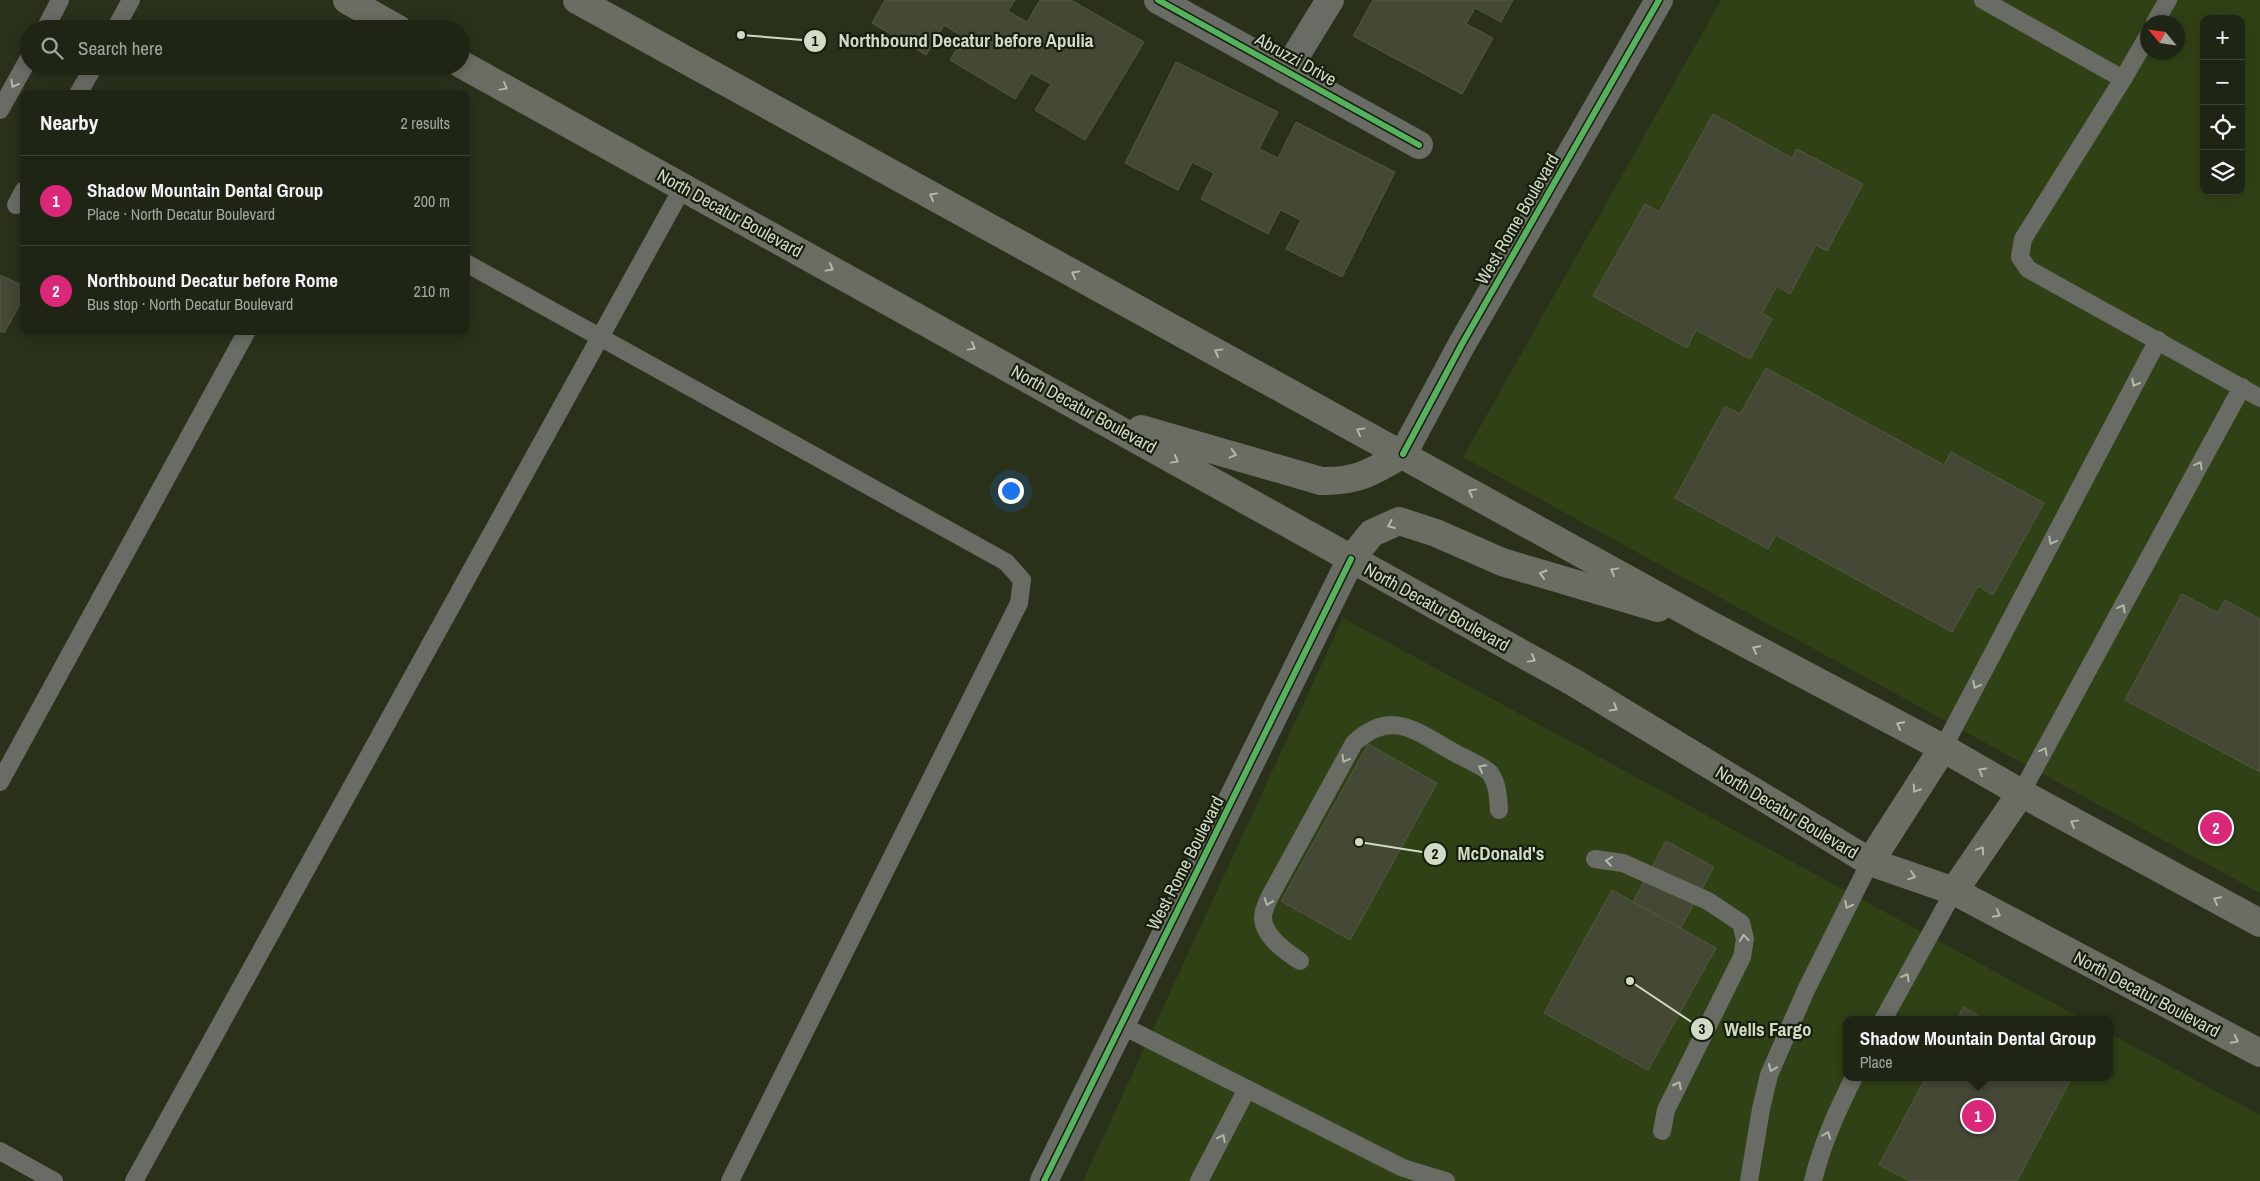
<!DOCTYPE html>
<html lang="en">
<head>
<meta charset="utf-8">
<style>
	body { margin:0; font-family:"Archivo Narrow",sans-serif; background:#2c3122; color:#f1f3f6 }
	.controls { position:absolute; right:15px; top:15px; display:grid; overflow:hidden; border-radius:10px; box-shadow:0 2px 12px #0003 }
	.controls button { width:45px; height:45px; display:grid; place-items:center; padding:0; border:0; border-bottom:1px solid #3c4234; background:#1f2514; color:#f1f3f6; font:25px sans-serif }
	.compass { position:absolute; left:2140px; top:15px; width:45px; height:45px; border-radius:50%; background:#1f2514; box-shadow:0 2px 12px #0003; rotate:299deg }
	.you { position:absolute; left:1010px; top:490px; width:18px; height:18px; margin:-12px; border:4px solid #fff; border-radius:50%; background:#1a73e8; box-shadow:0 0 0 8px #1a73e833 }
	.badge { display:grid; place-items:center; width:32px; height:32px; border-radius:50%; background:#db2777; color:#fff; font-size:16px; font-weight:700 }
	.pin { position:absolute; translate:-50% -50%; border:2px solid #fff; box-shadow:0 1px 5px #0006 }
	.popup { position:absolute; left:1843px; top:1016px; width:270px; height:65px; box-sizing:border-box; display:grid; place-content:center; border-radius:10px; background:#1f2514; filter:drop-shadow(0 1px 4px #0005); font-size:16px; white-space:nowrap; color:#a1a5a0 }
	.popup b { font-size:19px; color:#f1f3f6 }
	.popup::after { content:''; position:absolute; left:50%; top:100%; margin-left:-10px; border:10px solid transparent; border-top-color:#1f2514 }
	.list { margin:0; padding:0; list-style:none }
	h2 { display:flex; justify-content:space-between; align-items:center; height:65px; margin:0; padding:0 20px; font-size:21px }
	h2 small { font-size:16px; font-weight:400; color:#a1a5a0 }
	.list li { display:grid; grid-template-columns:32px 1fr auto; gap:15px; align-items:center; box-sizing:border-box; height:90px; padding:0 20px; border-top:1px solid #3c4234 }
	.list b { display:block; font-size:19px; white-space:nowrap }
	.list p { margin:0; font-size:16px; white-space:nowrap; color:#a1a5a0 }
	.list em { font-size:16px; font-style:normal; color:#a1a5a0 }
	.icon { flex:none; width:28px; height:28px; fill:none; stroke:currentColor; stroke-width:2; stroke-linecap:round; stroke-linejoin:round }
	.map { position:relative; flex:none; width:2260px; height:1181px; overflow:hidden }
	.search { position:absolute; background:#1f2514; box-shadow:0 2px 12px #0003; left:20px; top:20px; width:450px; height:55px; display:flex; align-items:center; gap:12px; box-sizing:border-box; padding:0 18px; border-radius:28px; color:#a1a5a0; font-size:19px }
	.panel { position:absolute; background:#1f2514; box-shadow:0 2px 12px #0003; left:20px; top:90px; width:450px; height:245px; border-radius:10px }
	.map>svg:first-child { display:block }
	.built { fill:#314116; fill-rule:evenodd }
	.building { fill:#444835; stroke:#545845 }
	.lines { fill:none; stroke-linecap:round; stroke-linejoin:round }
	.service { stroke:#696c64; stroke-width:18 }
	.minor { stroke:#696c64; stroke-width:28 }
	.tertiary { stroke:#696c64; stroke-width:28 }
	.secondary { stroke:#6a6e62; stroke-width:28 }
	.cycleway-casing { stroke:#171e0d; stroke-width:9 }
	.cycleway { stroke:#56b35d; stroke-width:6 }
	.oneway { stroke:#b1b9a7 }
	.oneway2 { stroke:#b1baa7 }
	.labels { text-anchor:middle; dominant-baseline:central; stroke-width:4.5; stroke-linejoin:round; paint-order:stroke }
	.street-label { font-size:18px; fill:#d0dac4; stroke:#171e0d }
	.leader { fill:none; stroke:#d0dac4; stroke-width:2 }
	.callout-dot { fill:#d0dac4; stroke:#171e0d; stroke-width:2 }
	.mark-label { font-size:15px; text-anchor:middle; font-weight:bold; fill:#111 }
	.callout-label { font-size:19px; text-anchor:middle; font-weight:bold; fill:#d0dac4; stroke:#171e0d; stroke-width:4.5; stroke-linejoin:round; paint-order:stroke }
</style>
</head>
<body>
<div class="map">
<svg width="2260" height="1181" viewBox="0 0 2260 1181">
	<rect width="100%" height="100%" fill="#29311b"/>
	<g class="built">
		<path d="M 1721,0 L 2260,0 L 2260,893 L 1463,457 ZM 2204,19 L 2241,19 L 2241,191 L 2204,191 ZM 2148,22 L 2178,22 L 2178,52 L 2148,52 Z"/>
		<path d="M 1343,618 L 2084,1020 L 1847,1020 L 1847,1077 L 2109,1077 L 2109,1033 L 2260,1115 L 2260,1181 L 1083,1181 Z"/>
	</g>
	<g class="building">
		<path d="M 885,0 L 1015,0 L 1008,11 L 1027,22 L 1040,0 L 1071,0 L 1144,42 L 1085,140 L 1035,110 L 1051,84 L 1031,73 L 1015,99 L 950,60 L 964,37 L 944,25 L 926,55 L 872,23 Z"/>
		<path d="M 1373,0 L 1513,0 L 1501,22 L 1475,8 L 1466,24 L 1493,38 L 1462,94 L 1353,36 Z"/>
		<path d="M 1176,62 L 1278,112 L 1259,149 L 1278,158 L 1296,122 L 1395,172 L 1342,277 L 1286,249 L 1301,220 L 1280,210 L 1268,234 L 1201,199 L 1214,173 L 1192,162 L 1178,190 L 1125,163 Z"/>
		<path d="M 1713,114 L 1792,158 L 1797,149 L 1863,184 L 1827,251 L 1816,245 L 1790,294 L 1777,286 L 1762,313 L 1772,319 L 1750,359 L 1696,330 L 1687,348 L 1593,296 L 1645,204 L 1659,212 Z"/>
		<path d="M 0,275 L 24,286 L 24,292 L 18,303 L 20,304 L 4,333 L 0,331 Z"/>
		<path d="M 1766,368 L 1944,465 L 1951,452 L 2044,503 L 1993,595 L 1978,586 L 1952,632 L 1776,535 L 1768,549 L 1675,498 L 1725,406 L 1740,414 Z"/>
		<path d="M 2182,594 L 2218,613 L 2225,600 L 2260,619 L 2260,772 L 2125,700 Z"/>
		<path d="M 1368,744 L 1437,783 L 1350,940 L 1281,901 Z"/>
		<path d="M 1666,841 L 1714,867 L 1680,929 L 1633,902 Z"/>
		<path d="M 1612,890 L 1716,948 L 1648,1070 L 1544,1013 Z"/>
		<path d="M 1963,1007 L 1986,1020 L 1957,1020 Z"/>
		<path d="M 1926,1077 L 2072,1077 L 2017,1181 L 1910,1181 L 1879,1165 Z"/>
	</g>
	<g class="lines">
		<g class="service">
			<path d="M 1983,0 L 2123,79 L 2023,239 L 2020,257 L 2028,269 L 2260,398"/>
			<path d="M 2155,22 L 2168,0"/>
			<path d="M 45,29 L 60,0"/>
			<path d="M 115,29 L 131,0"/>
			<path d="M 2123,79 L 2148,36"/>
			<path d="M 78,94 L 94,66"/>
			<path d="M 0,110 L 29,58"/>
			<path d="M 16,205 L 24,190"/>
			<path d="M 466,263 L 1006,562 L 1022,580 L 1019,603 L 730,1181"/>
			<path d="M 1943,748 L 2158,340"/>
			<path d="M 0,782 L 247,331"/>
			<path d="M 2021,793 L 2242,387"/>
			<path d="M 1595,859 L 1623,863 L 1708,901 L 1741,923 L 1745,939 L 1742,957 L 1666,1110 L 1662,1131"/>
			<path d="M 1300,961 C 1286,952 1263,936 1263,917 C 1263,911 1267,903 1269,898 L 1354,743 C 1393,707 1417,733 1457,754 C 1464,758 1485,767 1490,773 C 1498,784 1498,797 1499,810"/>
			<path d="M 1883,1020 L 1954,891"/>
			<path d="M 1121,1025 L 1403,1168 L 1446,1181"/>
			<path d="M 0,1151 L 54,1181"/>
			<path d="M 134,1181 L 683,187"/>
			<path d="M 1199,1181 L 1247,1089"/>
			<path d="M 1749,1181 L 1761,1109 L 1769,1075 L 1806,990 L 1870,862"/>
			<path d="M 1813,1181 C 1822,1144 1837,1111 1854,1077"/>
		</g>
		<g class="minor">
			<path d="M 1158,0 L 1419,145"/>
			<path d="M 1287,70 L 1330,0"/>
		</g>
		<g class="tertiary">
			<path d="M 1403,454 L 1462,344 L 1659,0"/>
			<path d="M 1044,1181 L 1351,559"/>
		</g>
		<g class="secondary">
			<path d="M 347,0 L 398,29"/>
			<path d="M 577,0 L 1707,623 L 1943,748 L 2021,793 L 2260,923"/>
			<path d="M 461,64 L 1573,682 L 1870,862 L 1954,891 L 2260,1053"/>
			<path d="M 1141,429 L 1321,481 C 1357,482 1372,472 1403,454"/>
			<path d="M 1351,559 L 1372,533 L 1399,521 L 1436,533 L 1502,562 L 1658,608"/>
			<path d="M 1870,862 L 1943,748"/>
			<path d="M 1954,891 L 2021,793"/>
		</g>
		<defs>
			<g id="cycleway">
				<path d="M 1158,0 L 1419,145"/>
				<path d="M 1403,454 L 1462,344 L 1659,0"/>
				<path d="M 1044,1181 L 1351,559"/>
			</g>
		</defs>
		<use href="#cycleway" class="cycleway-casing"/>
		<use href="#cycleway" class="cycleway"/>
	</g>
	<defs><path id="oneway-chevron" d="M-2-3.5L2.5 0L-2 3.5" fill="none" stroke-width="1.6" stroke-linecap="round" stroke-linejoin="round" transform="scale(1.25)"/></defs>
	<g class="oneway">
		<use href="#oneway-chevron" transform="translate(14 84) rotate(119)"/>
		<use href="#oneway-chevron" transform="translate(2135 383) rotate(118)"/>
		<use href="#oneway-chevron" transform="translate(2199 465) rotate(-61)"/>
		<use href="#oneway-chevron" transform="translate(2052 541) rotate(118)"/>
		<use href="#oneway-chevron" transform="translate(2122 608) rotate(-61)"/>
		<use href="#oneway-chevron" transform="translate(1976 685) rotate(118)"/>
		<use href="#oneway-chevron" transform="translate(2044 751) rotate(-61)"/>
		<use href="#oneway-chevron" transform="translate(1345 759) rotate(119)"/>
		<use href="#oneway-chevron" transform="translate(1482 768) rotate(-152)"/>
		<use href="#oneway-chevron" transform="translate(1609 861) rotate(-172)"/>
		<use href="#oneway-chevron" transform="translate(1268 902) rotate(109)"/>
		<use href="#oneway-chevron" transform="translate(1848 905) rotate(117)"/>
		<use href="#oneway-chevron" transform="translate(1744 938) rotate(-95)"/>
		<use href="#oneway-chevron" transform="translate(1906 977) rotate(-62)"/>
		<use href="#oneway-chevron" transform="translate(1772 1068) rotate(112)"/>
		<use href="#oneway-chevron" transform="translate(1678 1085) rotate(-63)"/>
		<use href="#oneway-chevron" transform="translate(1827 1135) rotate(-69)"/>
		<use href="#oneway-chevron" transform="translate(1222 1138) rotate(-63)"/>
	</g>
	<g class="oneway2">
		<use href="#oneway-chevron" transform="translate(504 87) rotate(29)"/>
		<use href="#oneway-chevron" transform="translate(933 196) rotate(-151)"/>
		<use href="#oneway-chevron" transform="translate(830 268) rotate(29)"/>
		<use href="#oneway-chevron" transform="translate(1075 274) rotate(-151)"/>
		<use href="#oneway-chevron" transform="translate(972 347) rotate(29)"/>
		<use href="#oneway-chevron" transform="translate(1218 352) rotate(-151)"/>
		<use href="#oneway-chevron" transform="translate(1360 431) rotate(-151)"/>
		<use href="#oneway-chevron" transform="translate(1233 454) rotate(15)"/>
		<use href="#oneway-chevron" transform="translate(1175 460) rotate(29)"/>
		<use href="#oneway-chevron" transform="translate(1472 492) rotate(-151)"/>
		<use href="#oneway-chevron" transform="translate(1391 525) rotate(156)"/>
		<use href="#oneway-chevron" transform="translate(1614 571) rotate(-151)"/>
		<use href="#oneway-chevron" transform="translate(1543 574) rotate(-164)"/>
		<use href="#oneway-chevron" transform="translate(1756 649) rotate(-152)"/>
		<use href="#oneway-chevron" transform="translate(1532 659) rotate(29)"/>
		<use href="#oneway-chevron" transform="translate(1614 708) rotate(31)"/>
		<use href="#oneway-chevron" transform="translate(1900 725) rotate(-152)"/>
		<use href="#oneway-chevron" transform="translate(1982 771) rotate(-150)"/>
		<use href="#oneway-chevron" transform="translate(1916 789) rotate(123)"/>
		<use href="#oneway-chevron" transform="translate(2074 823) rotate(-151)"/>
		<use href="#oneway-chevron" transform="translate(1981 850) rotate(-56)"/>
		<use href="#oneway-chevron" transform="translate(1912 876) rotate(19)"/>
		<use href="#oneway-chevron" transform="translate(2217 900) rotate(-152)"/>
		<use href="#oneway-chevron" transform="translate(1997 914) rotate(28)"/>
		<use href="#oneway-chevron" transform="translate(2235 1040) rotate(27)"/>
	</g>
	<g class="labels">
		<g class="street-label">
			<text transform="translate(1296 59) rotate(29)">Abruzzi Drive</text>
			<text transform="translate(730 213) rotate(29)">North Decatur Boulevard</text>
			<text transform="translate(1517 219) rotate(-60)">West Rome Boulevard</text>
			<text transform="translate(1084 409) rotate(29)">North Decatur Boulevard</text>
			<text transform="translate(1437 607) rotate(29)">North Decatur Boulevard</text>
			<text transform="translate(1787 812) rotate(31)">North Decatur Boulevard</text>
			<text transform="translate(1185 863) rotate(-63)">West Rome Boulevard</text>
			<text transform="translate(2147 994) rotate(28)">North Decatur Boulevard</text>
		</g>
	</g>
	<path class="leader" d="M741 35L815 41M1359 842L1435 854M1630 981L1702 1029"/>
	<g class="callout-dot">
		<circle cx="741" cy="35" r="5"/>
		<circle cx="1359" cy="842" r="5"/>
		<circle cx="1630" cy="981" r="5"/>
		<circle cx="815" cy="41" r="12"/>
		<circle cx="1435" cy="854" r="12"/>
		<circle cx="1702" cy="1029" r="12"/>
	</g>
	<g class="mark-label">
		<text x="815" y="46">1</text>
		<text x="1435" y="859">2</text>
		<text x="1702" y="1034">3</text>
	</g>
	<g class="callout-label">
		<text x="966" y="47">Northbound Decatur before Apulia</text>
		<text x="1501" y="860">McDonald's</text>
		<text x="1768" y="1036">Wells Fargo</text>
	</g>
</svg>
<div class="controls">
<button>+</button>
<button>−</button>
<button><svg class="icon" aria-label="locate" viewBox="0 0 24 24"><circle cx="12" cy="12" r="6"/><path d="M12 2v4M12 18v4M2 12h4M18 12h4"/></svg></button>
<button><svg class="icon" aria-label="layers" viewBox="0 0 24 24"><path d="M12 4l9 5-9 5-9-5zM3 14l9 5 9-5"/></svg></button>
</div>
<svg class="compass" viewBox="-18 -18 36 36"><path d="M0-13l5 13h-10z" fill="#e53935"/><path d="M0 13l5-13h-10z" fill="#a1a5a0"/></svg>
<div class="you"></div>
<div class="pin badge" style="left:1978px;top:1116px">1</div>
<div class="popup"><b>Shadow Mountain Dental Group</b>Place</div>
<div class="pin badge" style="left:2216px;top:828px">2</div>
<div class="search"><svg class="icon" aria-label="search" viewBox="0 0 24 24"><circle cx="10" cy="10" r="6"/><path d="M15 15l6 6"/></svg>Search here</div>
<section class="panel">
<h2>Nearby<small>2 results</small></h2>
<ul class="list">
<li><span class="badge">1</span><div><b>Shadow Mountain Dental Group</b><p>Place · North Decatur Boulevard</p></div><em>200 m</em></li>
<li><span class="badge">2</span><div><b>Northbound Decatur before Rome</b><p>Bus stop · North Decatur Boulevard</p></div><em>210 m</em></li>
</ul>
</section>
</div>
</body>
</html>
